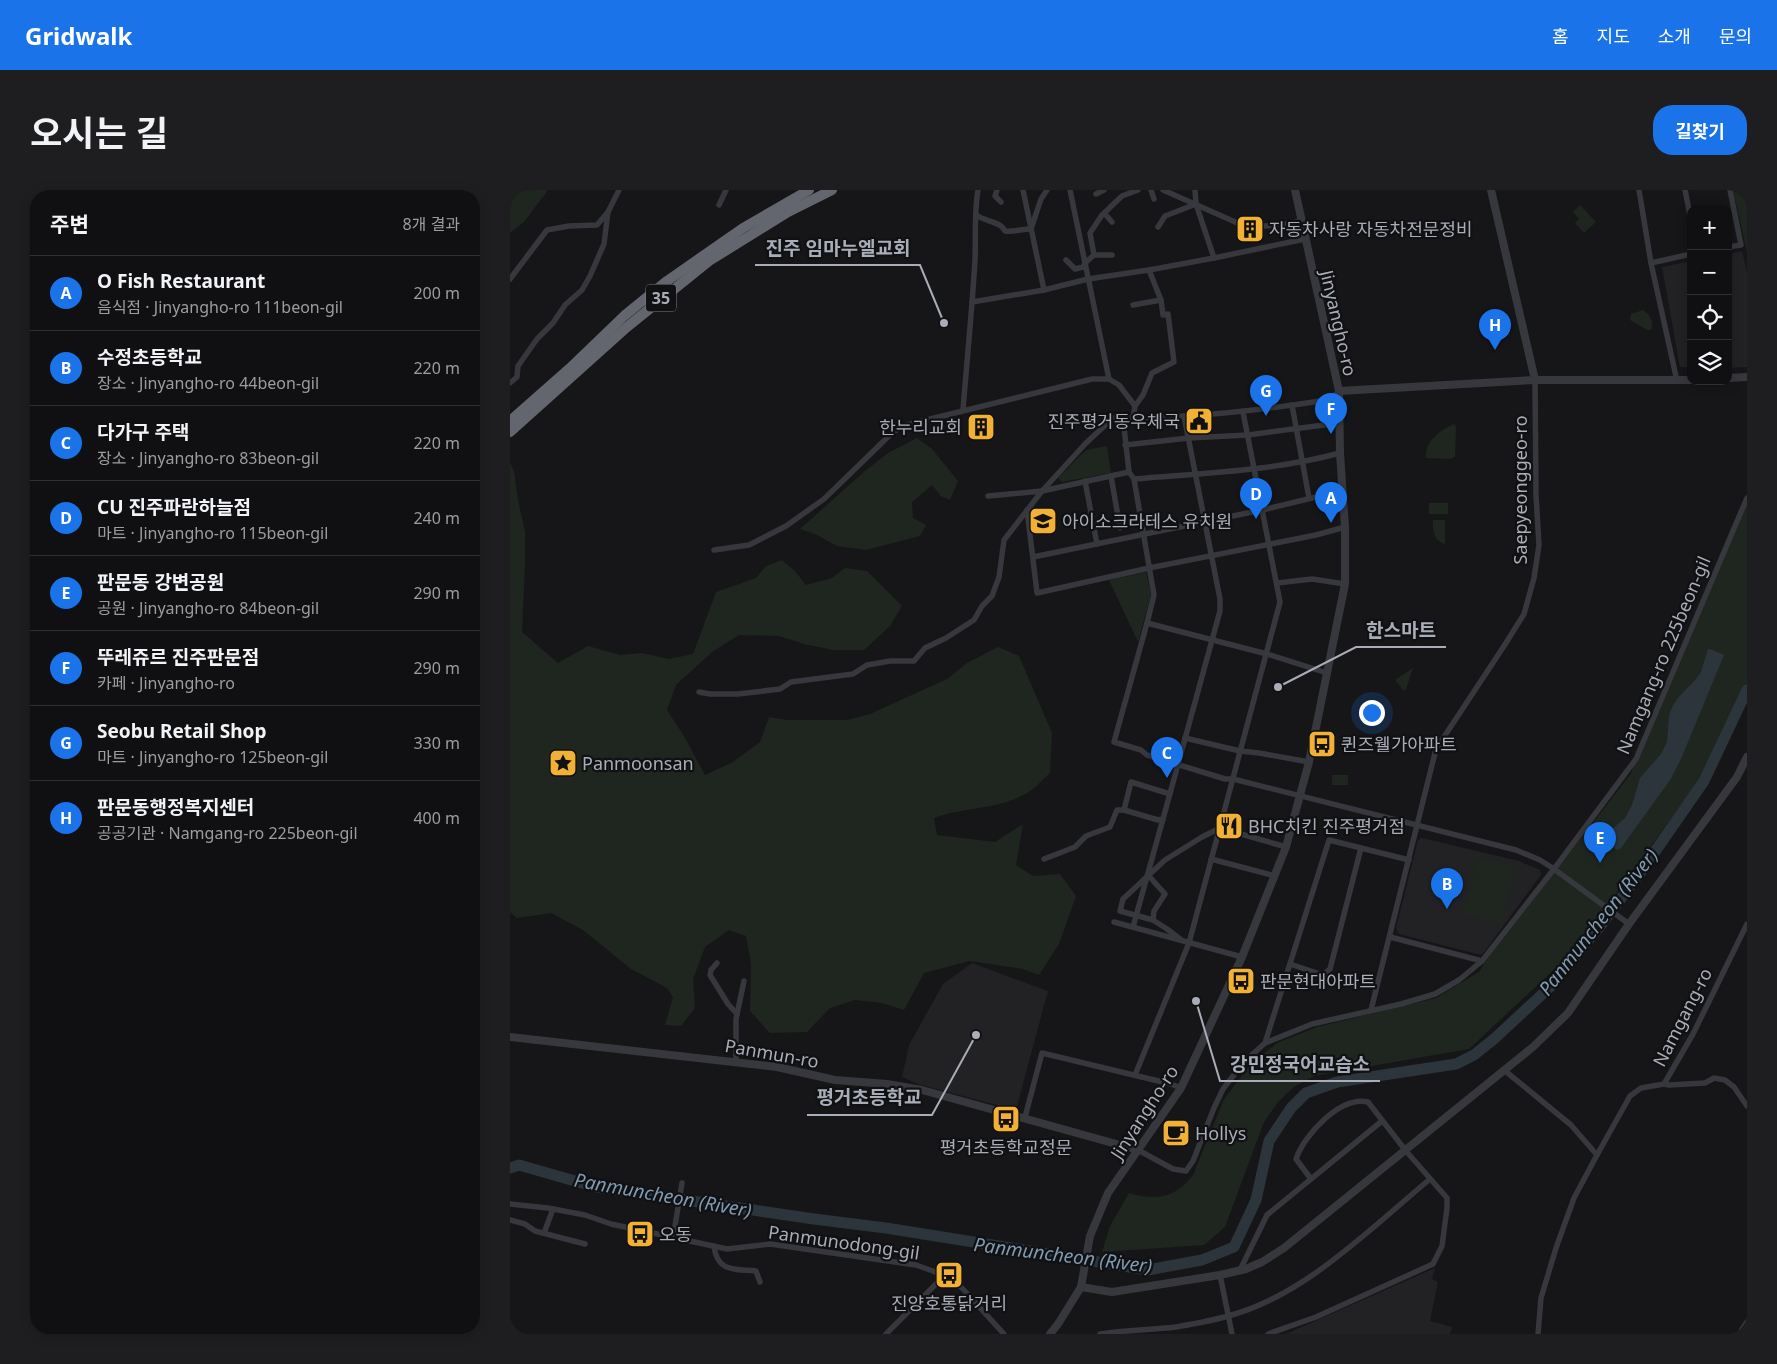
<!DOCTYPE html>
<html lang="ko">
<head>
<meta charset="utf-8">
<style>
	body { margin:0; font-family:"Noto Sans","Noto Sans KR",sans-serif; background:#1e1e20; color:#f1f3f6 }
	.controls { position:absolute; right:15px; top:15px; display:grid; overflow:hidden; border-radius:10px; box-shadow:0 2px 12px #0003 }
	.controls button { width:45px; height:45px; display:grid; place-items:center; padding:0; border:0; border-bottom:1px solid #303032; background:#101012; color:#f1f3f6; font:25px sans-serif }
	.you { position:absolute; left:861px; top:522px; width:18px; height:18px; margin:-12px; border:4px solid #fff; border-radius:50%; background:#1a73e8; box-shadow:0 0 0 8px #1a73e833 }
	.badge { display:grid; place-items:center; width:32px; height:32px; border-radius:50%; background:#1a73e8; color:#fff; font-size:16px; font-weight:700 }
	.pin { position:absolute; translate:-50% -41px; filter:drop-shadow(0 1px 2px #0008) }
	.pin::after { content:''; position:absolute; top:26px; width:18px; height:15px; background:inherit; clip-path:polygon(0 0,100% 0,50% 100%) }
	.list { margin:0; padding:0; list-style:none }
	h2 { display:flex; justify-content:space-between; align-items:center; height:65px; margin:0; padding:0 20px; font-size:21px }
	h2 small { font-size:16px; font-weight:400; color:#9c9d9f }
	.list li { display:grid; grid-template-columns:32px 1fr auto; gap:15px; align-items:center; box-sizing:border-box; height:75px; padding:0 20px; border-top:1px solid #303032 }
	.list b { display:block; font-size:19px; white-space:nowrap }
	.list p { margin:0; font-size:16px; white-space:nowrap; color:#9c9d9f }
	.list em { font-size:16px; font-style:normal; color:#9c9d9f }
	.icon { flex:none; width:28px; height:28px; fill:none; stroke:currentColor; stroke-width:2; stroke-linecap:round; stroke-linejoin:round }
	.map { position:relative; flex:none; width:1237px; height:1144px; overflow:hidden; border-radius:20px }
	header { display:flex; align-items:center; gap:30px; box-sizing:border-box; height:70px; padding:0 25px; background:#1a73e8; color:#fff }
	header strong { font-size:24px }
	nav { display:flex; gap:28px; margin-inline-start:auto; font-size:18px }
	.intro { display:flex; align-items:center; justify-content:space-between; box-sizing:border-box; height:120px; padding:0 30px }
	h1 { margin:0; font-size:35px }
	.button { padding:12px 22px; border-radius:20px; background:#1a73e8; color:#fff; font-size:18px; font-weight:700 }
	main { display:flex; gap:30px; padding:0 30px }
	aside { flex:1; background:#101012; border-radius:20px; box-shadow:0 2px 12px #0003 }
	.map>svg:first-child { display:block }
	.built { fill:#222225 }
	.green { fill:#1e261f }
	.water { fill:#2c353c }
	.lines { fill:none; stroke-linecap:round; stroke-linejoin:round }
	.river { stroke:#2c353c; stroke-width:11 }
	.minor { stroke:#37383d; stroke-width:5.5 }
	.tertiary { stroke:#37383d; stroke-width:8 }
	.motorway { stroke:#63666e; stroke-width:10 }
	.labels { text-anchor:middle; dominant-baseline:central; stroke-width:4.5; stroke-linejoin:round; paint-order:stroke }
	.shield { fill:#111113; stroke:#7b7e86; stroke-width:1 }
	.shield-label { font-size:16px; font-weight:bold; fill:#a8adb8 }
	.poi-label { font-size:18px; fill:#a8adb8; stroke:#111113; text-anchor:start }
	.street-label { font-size:18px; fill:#a8adb8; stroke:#111113 }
	.water-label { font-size:19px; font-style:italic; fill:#7f9bb3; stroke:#111113 }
	.leader { fill:none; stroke:#a8adb8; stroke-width:2 }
	.callout-dot { fill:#a8adb8; stroke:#111113; stroke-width:2 }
	.callout-label { font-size:19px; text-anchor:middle; font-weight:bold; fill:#a8adb8; stroke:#111113; stroke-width:4.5; stroke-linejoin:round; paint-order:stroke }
</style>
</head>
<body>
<header>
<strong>Gridwalk</strong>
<nav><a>홈</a><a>지도</a><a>소개</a><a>문의</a></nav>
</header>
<div class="intro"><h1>오시는 길</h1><a class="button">길찾기</a></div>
<main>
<aside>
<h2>주변<small>8개 결과</small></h2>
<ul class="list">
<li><span class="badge">A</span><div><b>O Fish Restaurant</b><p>음식점 · Jinyangho-ro 111beon-gil</p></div><em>200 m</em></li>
<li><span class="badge">B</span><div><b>수정초등학교</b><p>장소 · Jinyangho-ro 44beon-gil</p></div><em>220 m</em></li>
<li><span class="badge">C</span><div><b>다가구 주택</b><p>장소 · Jinyangho-ro 83beon-gil</p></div><em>220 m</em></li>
<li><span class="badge">D</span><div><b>CU 진주파란하늘점</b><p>마트 · Jinyangho-ro 115beon-gil</p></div><em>240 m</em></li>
<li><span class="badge">E</span><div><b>판문동 강변공원</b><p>공원 · Jinyangho-ro 84beon-gil</p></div><em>290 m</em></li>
<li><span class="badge">F</span><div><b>뚜레쥬르 진주판문점</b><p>카페 · Jinyangho-ro</p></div><em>290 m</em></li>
<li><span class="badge">G</span><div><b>Seobu Retail Shop</b><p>마트 · Jinyangho-ro 125beon-gil</p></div><em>330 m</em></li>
<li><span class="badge">H</span><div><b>판문동행정복지센터</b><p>공공기관 · Namgang-ro 225beon-gil</p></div><em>400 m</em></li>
</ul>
</aside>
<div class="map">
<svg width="1237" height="1144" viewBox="0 0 1237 1144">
	<rect width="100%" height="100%" fill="#161618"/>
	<g class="built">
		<path d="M 1232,61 L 1237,83 L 1237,177 L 1218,178 L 1218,64 Z"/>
		<path d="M 1181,71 L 1181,177 L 1170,177 L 1152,77 Z"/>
		<path d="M 912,648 L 1009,671 L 1030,680 L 1031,685 L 975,761 L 971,765 L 889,744 L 886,738 L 908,650 Z"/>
		<path d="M 462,773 L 538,801 L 507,916 L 502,919 L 408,894 L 392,887 L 399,855 L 433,794 Z"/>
		<path d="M 925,1078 L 922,1089 L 928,1092 L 920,1131 L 942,1137 L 940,1144 L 776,1144 Z"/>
	</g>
	<g class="green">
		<path d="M 0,0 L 38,0 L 14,32 L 0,43 Z"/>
		<path d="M 1223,0 L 1237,0 L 1237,62 Z"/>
		<path d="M 1070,15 L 1086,32 L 1074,43 L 1065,33 L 1069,29 L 1063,22 Z"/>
		<path d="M 1133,120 C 1140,124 1144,133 1141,140 L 1137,140 L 1120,130 L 1121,124 Z"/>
		<path d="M 944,234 L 946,237 L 945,267 L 940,269 L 916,268 C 914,251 931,240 944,234 Z"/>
		<path d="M 407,248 L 422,259 L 448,291 L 440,310 L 431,306 L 422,295 L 402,312 L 403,328 L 416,335 L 410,346 L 356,360 L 327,356 L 307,345 L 290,339 L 355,281 L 378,263 Z"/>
		<path d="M 597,256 L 601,283 L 552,292 L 548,288 L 576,260 Z"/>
		<path d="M 0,272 L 4,282 L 8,310 L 15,341 L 15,373 L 12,442 L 48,473 L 78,456 L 110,465 L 132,463 L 159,469 L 183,464 L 206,402 L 246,388 L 256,376 L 272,370 L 285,381 L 296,395 L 322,388 L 335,378 L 357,381 L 392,416 L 380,436 L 354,460 L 323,460 L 294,454 L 269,446 L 229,445 L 202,462 L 166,495 L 157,520 L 174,546 L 195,585 L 223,572 L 250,552 L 259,527 L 277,530 L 337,530 L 360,524 L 437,489 L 457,473 L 488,457 L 509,466 L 542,543 L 540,583 C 532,590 523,601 513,605 C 485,620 453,617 424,628 L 427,645 L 485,652 L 513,634 L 506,675 L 523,686 L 550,684 L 566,706 L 549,754 L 529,785 L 513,779 L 460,771 L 414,783 L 394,820 L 372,813 L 345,810 L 320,818 L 297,842 L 260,843 L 240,821 L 241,774 L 236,746 L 219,740 L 195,757 L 183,789 L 185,818 L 171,836 L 155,835 L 163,807 L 157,798 L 121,779 L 73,740 L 41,723 L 7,728 L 0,722 Z"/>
		<rect x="919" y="313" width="19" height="11"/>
		<path d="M 1237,315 L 1237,495 L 1204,570 L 1065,760 L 959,859 L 804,886 L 784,897 L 769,911 L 754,932 L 715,1037 L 694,1055 L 592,1062 L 600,1036 L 619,1003 C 646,1011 666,1008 683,985 L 714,909 L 740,875 L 767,853 L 807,837 L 926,808 L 969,782 L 975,772 L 1120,585 Z"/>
		<path d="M 923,330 L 935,330 L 935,354 C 923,350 923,342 923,330 Z"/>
		<path d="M 636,382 L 641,405 L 628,452 L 599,390 Z"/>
		<path d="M 903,478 L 896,499 L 894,501 L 885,490 Z"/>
		<rect x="822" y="585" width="16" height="10"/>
		<path d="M 968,666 L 1007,677 L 992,734 L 953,724 Z"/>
	</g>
	<path class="water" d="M 1198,459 L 1200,459 L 1214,465 L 1171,569 L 1160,590 L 1111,658 L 1107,660 L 1096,651 L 1095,645 L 1115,628 L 1122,615 L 1130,588 L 1151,564 L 1157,552 L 1159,525 L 1163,515 L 1168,508 L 1185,490 L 1191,482 Z"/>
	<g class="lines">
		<path class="river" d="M 0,978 L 9,975 L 86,997 L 304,1029 L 376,1038 L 638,1080 L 692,1070 L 724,1057 L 746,1010 L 759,951 L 781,918 L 796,903 L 827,892 L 946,874 L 964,865 L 984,849 L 1040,797 L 1091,735 L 1128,686 L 1194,591 L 1237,500"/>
		<g class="minor">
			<path d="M 487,0 L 485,6 L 491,12"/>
			<path d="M 513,0 L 534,100"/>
			<path d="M 560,0 L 599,189"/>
			<path d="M 641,0 L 644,9"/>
			<path d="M 653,0 L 732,35 L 755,36 L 780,34 L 791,30"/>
			<path d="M 685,0 L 686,14 L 704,68"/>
			<path d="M 1129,0 L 1141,73 L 1167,191"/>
			<path d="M 1175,0 L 1181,30"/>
			<path d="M 586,4 L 594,0"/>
			<path d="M 209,15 L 216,0"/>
			<path d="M 595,24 L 602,32"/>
			<path d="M 466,25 C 476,32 490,31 495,41 C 505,42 512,39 521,39"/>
			<path d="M 648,37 L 655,26 L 686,14"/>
			<path d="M 521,39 L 531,9 L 537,0"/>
			<path d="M 1218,57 L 1231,55 L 1220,0"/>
			<path d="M 584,65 L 602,65"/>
			<path d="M 556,70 L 565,79 L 573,77 L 575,73 L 584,65 L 580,43 L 592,25 L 612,6 L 628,0"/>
			<path d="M 1141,73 L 1181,64"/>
			<path d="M 0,89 L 37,40 L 59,36 L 87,35 L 98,22 L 109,0"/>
			<path d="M 462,112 L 534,100 L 578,89 L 639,80 L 704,68 L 795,49"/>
			<path d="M 623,115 L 651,110"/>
			<path d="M 0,193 L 7,187 L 8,176 L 27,149 L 43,133 L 55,115 L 72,100 L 80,86 L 94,54 L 98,22"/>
			<path d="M 782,215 L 799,308"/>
			<path d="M 625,216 L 633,205 L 642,183 L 664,172 L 658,124 L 653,125 L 651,110 L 639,80"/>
			<path d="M 453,220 C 457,170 462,120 465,70 C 466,46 464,23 468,0"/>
			<path d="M 613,228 L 619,282 L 624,289 L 644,405 L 637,433"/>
			<path d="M 615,255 L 679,248 L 738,245 L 829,233"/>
			<path d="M 601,286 L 610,338"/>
			<path d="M 624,289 C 693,283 763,281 830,263"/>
			<path d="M 575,291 L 587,354"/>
			<path d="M 478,306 L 532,301 L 576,253 L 603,228 C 675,229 747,221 817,210 L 822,208 L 829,201"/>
			<path d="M 517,320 L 527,403 L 639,378 L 806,345 L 835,337"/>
			<path d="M 204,360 L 239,355 L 276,336 L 314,309 L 382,243 L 392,236 L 582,189 L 599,189 L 609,195 L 625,216 L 623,228"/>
			<path d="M 523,367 L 752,320 L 802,308 L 833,298"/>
			<path d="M 767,393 L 802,389 L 835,394"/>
			<path d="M 817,483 L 757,464 L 637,433 L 604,552 L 631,560 L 637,565 L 715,589 L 723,589 L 1006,660 L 1030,670 L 1044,679 L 1126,569 L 1237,308"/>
			<path d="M 189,502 L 200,504 L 228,504 L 270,499 L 281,492 L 343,484 L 357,475 L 380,471 L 404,471 L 415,458 L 436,448 L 464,430 L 472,416 L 482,406 L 489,387 L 494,350 L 532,301 L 619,282"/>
			<path d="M 675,548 L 730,561 L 749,563 L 799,572"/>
			<path d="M 614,620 L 621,592 L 660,604"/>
			<path d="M 534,669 L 565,657 L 576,646 L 600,637 L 607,620 L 614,620 L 648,630 L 653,629 L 710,421 L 710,409 L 674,226"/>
			<path d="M 701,669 L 765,686"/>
			<path d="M 638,685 L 655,704 L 644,721 L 643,730 L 657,739 L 670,749"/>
			<path d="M 643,730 L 610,721 L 613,709 L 655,670 L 692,647 L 710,638 L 776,657"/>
			<path d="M 604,732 L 732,767"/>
			<path d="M 623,737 L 653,629"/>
			<path d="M 880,747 L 972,771"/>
			<path d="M 207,773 L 201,780 L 200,785 L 218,814 L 227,824"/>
			<path d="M 780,774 L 813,785 L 820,779 L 851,658"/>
			<path d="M 861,820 L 926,559 L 994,456 L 1014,424 L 1024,388 L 1029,355 L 1026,305 L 1025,190"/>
			<path d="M 755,853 L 819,650 L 899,670"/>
			<path d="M 226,872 L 226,829 L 234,791"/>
			<path d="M 994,880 L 1061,935 L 1087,965 L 1064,1008 L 1046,1058 L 1031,1108 L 1028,1144"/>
			<path d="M 625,885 L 679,753 L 770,412 L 733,222"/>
			<path d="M 1154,894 L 1159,895 L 1195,893 L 1204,888 L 1215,890 L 1224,897 L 1237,916"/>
			<path d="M 515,927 L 532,863 L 661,894 L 671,898"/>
			<path d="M 628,960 L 663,979 L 676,981 L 683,971 L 704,918 L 713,899 L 734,872 L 755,853 L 802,834 L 891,814 L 925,804 L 949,790 L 972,771 L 1044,679 L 1119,734"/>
			<path d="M 1087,965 L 1120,906 L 1131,898 L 1154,894 L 1183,844 L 1237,734"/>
			<path d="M 0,1014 L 38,1018 L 75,1025 L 101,1034 L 217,1059 L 260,1054 L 406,1075 L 423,1081 L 452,1098 L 494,1144"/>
			<path d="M 0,1030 L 15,1034 L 25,1041 L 75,1054"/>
			<path d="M 34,1043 L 43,1019"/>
			<path d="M 163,1048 L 172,993"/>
			<path d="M 204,1056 C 207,1083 226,1079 246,1081 L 250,1092"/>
			<path d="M 730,1080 L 757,1025 L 872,931"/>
			<path d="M 710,1085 L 722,1144"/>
			<path d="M 376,1144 L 433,1087"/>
			<path d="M 590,1144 C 615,1140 641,1140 666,1137 C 683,1134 701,1131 718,1126 C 793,1107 861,1038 920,989"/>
			<path d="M 758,1144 L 806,1127 L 923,1074 L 932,1056 L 937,1018 L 937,1008 L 896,961 L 858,912 C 830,906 794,945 786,969 L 801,989"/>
			<path d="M 1229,1144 L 1237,1132"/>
		</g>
		<g class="tertiary">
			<path d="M 981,0 L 1025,190"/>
			<path d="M 1218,188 L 1237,187"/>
			<path d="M 829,201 L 1025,190 L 1181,190"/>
			<path d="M 0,847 L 267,877 L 325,890 L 377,894 L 412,900 L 628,960"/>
			<path d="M 571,1097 L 602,1102 L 710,1085 L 736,1079 L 752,1072 L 774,1058 L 1023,857 L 1058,823 L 1119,734 L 1227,587 L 1237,567"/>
			<path d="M 540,1144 L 548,1134 L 571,1097 L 580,1046 L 598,1003 L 671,898 L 732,767 L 776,657 L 799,572 L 835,394 L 835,337 L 830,263 L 829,201 L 785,0"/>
		</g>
		<g class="motorway">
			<path d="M 0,231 L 60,178 L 114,126 L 157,91 L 233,38 L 299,0"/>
			<path d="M 0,242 L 117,137 L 199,71 L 278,22 L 322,0"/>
		</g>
	</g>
	<defs>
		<symbol id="building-square" viewBox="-11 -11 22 22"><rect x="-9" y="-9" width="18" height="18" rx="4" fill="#f2b134" stroke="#111113"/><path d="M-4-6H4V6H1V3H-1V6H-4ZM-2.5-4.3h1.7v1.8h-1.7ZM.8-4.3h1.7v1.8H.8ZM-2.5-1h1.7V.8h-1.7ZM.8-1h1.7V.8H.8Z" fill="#111"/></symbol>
		<symbol id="civic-square" viewBox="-11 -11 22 22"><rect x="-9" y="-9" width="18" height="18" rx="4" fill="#f2b134" stroke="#111113"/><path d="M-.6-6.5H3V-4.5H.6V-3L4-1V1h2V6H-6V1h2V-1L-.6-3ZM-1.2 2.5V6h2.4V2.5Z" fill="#111"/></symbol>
		<symbol id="school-square" viewBox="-11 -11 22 22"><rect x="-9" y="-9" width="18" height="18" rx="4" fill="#f2b134" stroke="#111113"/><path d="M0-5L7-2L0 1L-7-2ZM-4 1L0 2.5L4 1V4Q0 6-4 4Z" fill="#111"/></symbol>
		<symbol id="bus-square" viewBox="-11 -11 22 22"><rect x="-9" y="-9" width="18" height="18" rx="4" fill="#f2b134" stroke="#111113"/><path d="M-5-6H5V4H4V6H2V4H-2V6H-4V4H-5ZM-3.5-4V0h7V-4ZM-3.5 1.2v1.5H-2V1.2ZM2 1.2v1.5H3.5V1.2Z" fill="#111"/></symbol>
		<symbol id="sight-square" viewBox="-11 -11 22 22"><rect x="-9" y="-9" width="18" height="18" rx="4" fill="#f2b134" stroke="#111113"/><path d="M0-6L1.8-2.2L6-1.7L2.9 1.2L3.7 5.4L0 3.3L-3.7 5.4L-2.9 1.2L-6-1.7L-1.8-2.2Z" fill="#111"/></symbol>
		<symbol id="restaurant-square" viewBox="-11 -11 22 22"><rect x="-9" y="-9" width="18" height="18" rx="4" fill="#f2b134" stroke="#111113"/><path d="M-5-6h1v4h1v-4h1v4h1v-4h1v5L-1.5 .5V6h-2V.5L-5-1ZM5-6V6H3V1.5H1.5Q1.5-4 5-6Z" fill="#111"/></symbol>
		<symbol id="cafe-square" viewBox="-11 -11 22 22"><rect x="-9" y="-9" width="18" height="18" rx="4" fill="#f2b134" stroke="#111113"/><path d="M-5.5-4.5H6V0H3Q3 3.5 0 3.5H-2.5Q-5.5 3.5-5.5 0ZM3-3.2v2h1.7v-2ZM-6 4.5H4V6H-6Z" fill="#111"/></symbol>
	</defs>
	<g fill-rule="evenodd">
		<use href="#building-square" x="724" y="23" width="32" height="32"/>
		<use href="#civic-square" x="673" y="215" width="32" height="32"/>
		<use href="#building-square" x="455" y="221" width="32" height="32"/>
		<use href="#school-square" x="517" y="315" width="32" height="32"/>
		<use href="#bus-square" x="796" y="538" width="32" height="32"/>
		<use href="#sight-square" x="37" y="557" width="32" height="32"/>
		<use href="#restaurant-square" x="703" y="620" width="32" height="32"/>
		<use href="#bus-square" x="715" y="775" width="32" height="32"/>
		<use href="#bus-square" x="480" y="913" width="32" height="32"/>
		<use href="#cafe-square" x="650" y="927" width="32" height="32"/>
		<use href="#bus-square" x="114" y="1028" width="32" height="32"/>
		<use href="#bus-square" x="423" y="1069" width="32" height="32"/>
	</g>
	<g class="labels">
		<rect class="shield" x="136" y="94.5" width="30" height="27" rx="4"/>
		<g class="shield-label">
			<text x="151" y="108">35</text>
		</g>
		<g class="poi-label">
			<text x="759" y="39">자동차사랑 자동차전문정비</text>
			<text x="670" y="231" text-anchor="end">진주평거동우체국</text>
			<text x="452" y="237" text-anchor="end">한누리교회</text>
			<text x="552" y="331">아이소크라테스 유치원</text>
			<text x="831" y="554">퀸즈웰가아파트</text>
			<text x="72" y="573">Panmoonsan</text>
			<text x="738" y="636">BHC치킨 진주평거점</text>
			<text x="750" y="791">판문현대아파트</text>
			<text x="685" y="943">Hollys</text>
			<text x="496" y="957" text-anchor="middle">평거초등학교정문</text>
			<text x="149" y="1044">오동</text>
			<text x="439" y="1113" text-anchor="middle">진양호통닭거리</text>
		</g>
		<g class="street-label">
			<text transform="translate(829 133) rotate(77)">Jinyangho-ro</text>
			<text transform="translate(1010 300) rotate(-90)">Saepyeonggeo-ro</text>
			<text transform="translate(1153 465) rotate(-67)">Namgang-ro 225beon-gil</text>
			<text transform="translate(1172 827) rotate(-63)">Namgang-ro</text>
			<text transform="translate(262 863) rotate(10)">Panmun-ro</text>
			<text transform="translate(634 922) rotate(-57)">Jinyangho-ro</text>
			<text transform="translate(334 1052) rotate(8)">Panmunodong-gil</text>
		</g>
		<g class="water-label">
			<text transform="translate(1088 732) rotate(-52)">Panmuncheon (River)</text>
			<text transform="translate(153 1005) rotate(10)">Panmuncheon (River)</text>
			<text transform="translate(553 1065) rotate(7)">Panmuncheon (River)</text>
		</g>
	</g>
	<path class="leader" d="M434 133L410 75H245M768 497L846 457H936M686 811L710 891H870M466 845L422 925H297"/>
	<g class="callout-dot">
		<circle cx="434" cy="133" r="5"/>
		<circle cx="768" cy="497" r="5"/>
		<circle cx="686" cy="811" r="5"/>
		<circle cx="466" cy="845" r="5"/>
	</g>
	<g class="callout-label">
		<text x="328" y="65">진주 임마누엘교회</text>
		<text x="891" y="447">한스마트</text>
		<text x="790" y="881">강민정국어교습소</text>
		<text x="359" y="914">평거초등학교</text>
	</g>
</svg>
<div class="controls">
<button>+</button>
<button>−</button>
<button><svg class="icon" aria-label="locate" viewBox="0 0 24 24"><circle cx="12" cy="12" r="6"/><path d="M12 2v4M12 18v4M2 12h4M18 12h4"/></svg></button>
<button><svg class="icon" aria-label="layers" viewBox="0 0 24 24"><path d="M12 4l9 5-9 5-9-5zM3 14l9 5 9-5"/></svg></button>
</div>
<div class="you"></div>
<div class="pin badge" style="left:821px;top:333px">A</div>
<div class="pin badge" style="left:937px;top:719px">B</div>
<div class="pin badge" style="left:657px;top:588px">C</div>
<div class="pin badge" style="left:746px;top:329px">D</div>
<div class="pin badge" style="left:1090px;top:673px">E</div>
<div class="pin badge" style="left:821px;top:244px">F</div>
<div class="pin badge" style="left:756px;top:226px">G</div>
<div class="pin badge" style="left:985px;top:160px">H</div>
</div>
</main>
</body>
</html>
